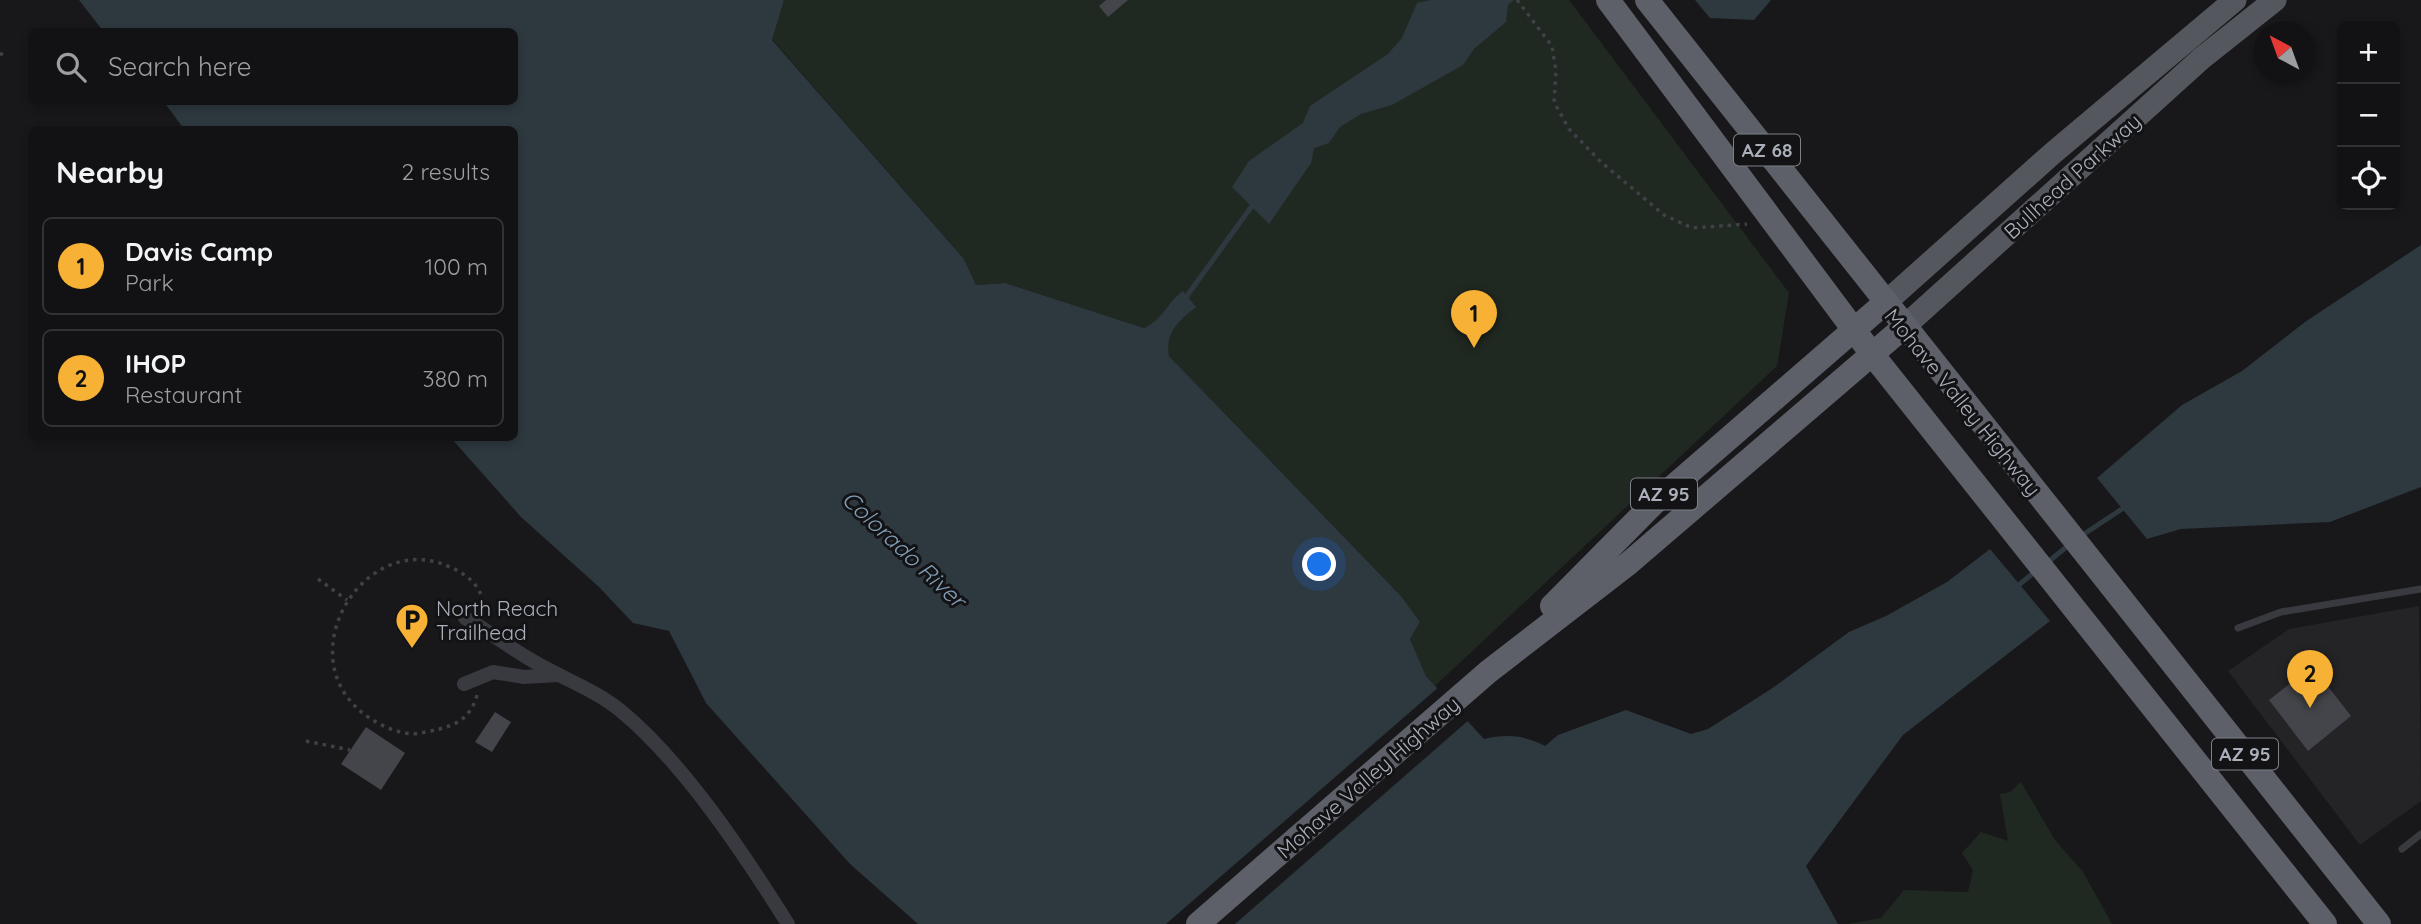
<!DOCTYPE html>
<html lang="en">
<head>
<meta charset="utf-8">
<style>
	body { margin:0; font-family:Quicksand,sans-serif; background:#1f2022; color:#f1f3f6 }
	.controls { position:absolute; right:21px; top:21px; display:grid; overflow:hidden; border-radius:10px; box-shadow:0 4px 10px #0003 }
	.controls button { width:63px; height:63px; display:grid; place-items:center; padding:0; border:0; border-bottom:2px solid #313234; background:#121214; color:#f1f3f6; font:35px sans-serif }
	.compass { position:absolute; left:2253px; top:21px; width:63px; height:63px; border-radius:50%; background:#121214; box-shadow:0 4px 10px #0003; rotate:319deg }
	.you { position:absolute; left:1320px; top:565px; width:24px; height:24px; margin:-18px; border:5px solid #fff; border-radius:50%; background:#1a73e8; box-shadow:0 0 0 10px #1a73e833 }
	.badge { display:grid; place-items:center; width:46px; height:46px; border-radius:50%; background:#f7b134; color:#111; font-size:23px; font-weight:700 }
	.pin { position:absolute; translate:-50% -58px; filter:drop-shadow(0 2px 4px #0008) }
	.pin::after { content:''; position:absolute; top:37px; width:24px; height:21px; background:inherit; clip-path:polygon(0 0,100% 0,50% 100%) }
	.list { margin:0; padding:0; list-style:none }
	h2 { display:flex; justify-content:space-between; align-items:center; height:91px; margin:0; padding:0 28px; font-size:30px }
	h2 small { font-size:23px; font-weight:400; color:#9c9ea0 }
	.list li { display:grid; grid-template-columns:46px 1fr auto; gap:21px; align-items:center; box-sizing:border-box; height:98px; margin:0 14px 14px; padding:0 14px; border:2px solid #313234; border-radius:10px }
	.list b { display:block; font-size:26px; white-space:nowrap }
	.list p { margin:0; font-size:23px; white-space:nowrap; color:#9c9ea0 }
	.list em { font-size:23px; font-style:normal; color:#9c9ea0 }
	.icon { flex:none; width:38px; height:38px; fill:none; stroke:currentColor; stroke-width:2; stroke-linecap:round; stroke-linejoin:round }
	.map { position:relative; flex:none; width:2421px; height:924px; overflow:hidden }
	.search { position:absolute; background:#121214; box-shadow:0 4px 10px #0003; left:28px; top:28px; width:490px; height:77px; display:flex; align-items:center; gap:18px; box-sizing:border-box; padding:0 24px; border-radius:10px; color:#9c9ea0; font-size:26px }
	.panel { position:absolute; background:#121214; box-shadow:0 4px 10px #0003; left:28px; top:126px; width:490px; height:315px; border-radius:10px }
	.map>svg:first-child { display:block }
	.built { fill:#242427 }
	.green { fill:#202921 }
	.water { fill:#2e383f }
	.pier { fill:#18181a }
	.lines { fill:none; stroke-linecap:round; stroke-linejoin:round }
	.stream { stroke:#2e383f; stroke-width:5 }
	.building { fill:#44454a }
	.path { stroke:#3f4147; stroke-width:3.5; stroke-dasharray:3.5 5; stroke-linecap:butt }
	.service { stroke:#393a40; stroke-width:7 }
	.minor { stroke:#393a40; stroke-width:14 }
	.primary { stroke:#55575f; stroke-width:23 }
	.trunk { stroke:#5d6068; stroke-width:24 }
	.labels { text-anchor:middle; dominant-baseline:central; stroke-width:6; stroke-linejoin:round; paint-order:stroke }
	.shield { fill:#131315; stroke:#7d8088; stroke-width:2 }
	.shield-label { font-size:19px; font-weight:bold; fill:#aaafba }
	.street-label { font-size:21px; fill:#aaafba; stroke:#131315 }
	.poi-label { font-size:21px; fill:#aaafba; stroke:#131315; text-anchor:start }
	.water-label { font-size:23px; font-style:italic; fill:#819eb6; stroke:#131315 }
</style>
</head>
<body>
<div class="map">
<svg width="2421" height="924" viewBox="0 0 2421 924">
	<rect width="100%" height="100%" fill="#18181a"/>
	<path class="built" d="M 2419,606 L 2421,801 L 2360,845 L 2228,671 L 2289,629 Z"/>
	<g class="green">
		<path d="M 784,0 L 1569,0 L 1789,293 L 1777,366 L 1435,686 L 1426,676 L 1410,639 L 1420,622 L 1401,596 L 1169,356 L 1161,316 L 1157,323 L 1144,328 L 1005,283 L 976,285 L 964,259 L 772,39 Z"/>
		<path d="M 2021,782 L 2055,840 L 2083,872 L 2112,924 L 1848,924 L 1881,918 L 1904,890 L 1968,892 L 1973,870 L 1962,853 L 1981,832 L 2008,841 L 2000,794 L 2010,792 Z"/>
	</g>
	<g class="water">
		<path d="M 79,0 L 784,0 L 772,40 L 964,259 L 976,285 L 1005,283 L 1144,328 C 1163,320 1167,302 1183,291 L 1196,307 C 1178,321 1165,333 1169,356 L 1401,596 L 1420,622 L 1410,639 L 1426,676 L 1484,739 C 1506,734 1524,735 1545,746 L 1558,735 L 1626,710 L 1691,734 L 1708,729 L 1771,689 L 1849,632 L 1886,616 L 1947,582 L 1990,549 L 2050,621 L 1903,735 L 1806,866 L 1838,924 L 918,924 L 850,864 L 706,703 L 669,631 L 633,623 L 599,587 L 521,517 L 451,438 L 514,438 L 514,130 L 184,129 L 164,102 L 514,102 L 514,32 L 103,31 Z"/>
		<path d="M 1431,0 L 1514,0 L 1508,5 L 1506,22 L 1474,49 L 1463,65 L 1392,105 L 1361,114 L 1340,127 L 1329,143 L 1314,148 L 1311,163 L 1269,224 L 1232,187 L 1249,161 L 1303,123 L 1310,106 L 1388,54 L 1402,38 L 1417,3 Z"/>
		<path d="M 1695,0 L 1771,0 L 1754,20 L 1710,18 Z"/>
		<path d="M 2421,245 L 2421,487 L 2330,522 L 2181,529 L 2147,539 L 2097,478 L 2182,405 L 2242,371 L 2305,322 Z"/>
	</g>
	<path class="pier" d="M 1440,686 L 1470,719 L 1235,924 L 1166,924 Z"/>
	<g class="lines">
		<g class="stream">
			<path d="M 1184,300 L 1254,203"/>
			<path d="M 2081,536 L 2128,505"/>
			<path d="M 2048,562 L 2070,544"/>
			<path d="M 2015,588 L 2037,570"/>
		</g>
	</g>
	<g class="building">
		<path d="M 1106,0 L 1128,0 L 1108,17 L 1099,6 Z"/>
		<path d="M 2312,666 L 2351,716 L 2308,751 L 2269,700 Z"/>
		<path d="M 495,712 L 511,722 L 492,752 L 475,742 Z"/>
		<path d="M 366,727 L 405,753 L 381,790 L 341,764 Z"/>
	</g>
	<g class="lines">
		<g class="path">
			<path d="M 1517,0 L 1552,46 L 1556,71 L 1554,102 L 1569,129 L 1601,162 L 1664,215 L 1692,228 L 1747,224"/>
			<path d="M 0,53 L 5,57"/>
			<path d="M 318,579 L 347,600"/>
			<path d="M 477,695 C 469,725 446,728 420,733 C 401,737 371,722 357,708 C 292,647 368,529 450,567 C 473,577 483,590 486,614"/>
			<path d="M 306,741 L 350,750"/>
		</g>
		<g class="service">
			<path d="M 2238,628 L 2281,612 L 2421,589"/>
			<path d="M 2402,849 L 2421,834"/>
		</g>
		<g class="minor">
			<path d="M 465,618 C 487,630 506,645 528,658 C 558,677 593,688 621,711 C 684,763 744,854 788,924"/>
			<path d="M 464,684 L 493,672 L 524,677 L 558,675"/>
		</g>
		<g class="primary">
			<path d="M 1886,302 L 2053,153 L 2235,0"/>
			<path d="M 1905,326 L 2202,58 L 2275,0"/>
		</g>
		<g class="trunk">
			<path d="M 1608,0 L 1872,354 L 2325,924"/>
			<path d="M 1647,0 L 2379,924"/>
			<path d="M 1552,606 L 1653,504 L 1886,302"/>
			<path d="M 1198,924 L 1488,672 L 1629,563 L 1905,326"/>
		</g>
	</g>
	<defs>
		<symbol id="parking-pin" viewBox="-11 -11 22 30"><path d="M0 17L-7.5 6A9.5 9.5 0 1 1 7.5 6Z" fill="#f7b134" stroke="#131315"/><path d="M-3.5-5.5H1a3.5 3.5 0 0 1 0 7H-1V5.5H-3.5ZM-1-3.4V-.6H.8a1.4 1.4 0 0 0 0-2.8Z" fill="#111"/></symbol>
	</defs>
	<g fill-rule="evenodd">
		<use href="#parking-pin" x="393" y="601" width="38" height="52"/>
	</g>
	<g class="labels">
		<g class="shield">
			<rect x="1734" y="134.5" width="66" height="31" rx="5"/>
			<rect x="1631" y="478.5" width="66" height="31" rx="5"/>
			<rect x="2212" y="738.5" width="66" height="31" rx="5"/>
		</g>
		<g class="shield-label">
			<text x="1767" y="150">AZ 68</text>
			<text x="1664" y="494">AZ 95</text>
			<text x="2245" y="754">AZ 95</text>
		</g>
		<g class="street-label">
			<text transform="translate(2072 176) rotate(-42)">Bullhead Parkway</text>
			<text transform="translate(1963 402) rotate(51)">Mohave Valley Highway</text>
			<text transform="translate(1368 777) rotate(-41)">Mohave Valley Highway</text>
		</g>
		<g class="poi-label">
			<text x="436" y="608">North Reach<tspan x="436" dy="24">Trailhead</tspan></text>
		</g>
		<g class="water-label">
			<text transform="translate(904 549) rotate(43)">Colorado River</text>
		</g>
	</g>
</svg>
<div class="controls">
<button>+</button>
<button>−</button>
<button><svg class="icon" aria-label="locate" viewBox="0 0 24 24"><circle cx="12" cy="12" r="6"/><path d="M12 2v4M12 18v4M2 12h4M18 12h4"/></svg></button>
</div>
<svg class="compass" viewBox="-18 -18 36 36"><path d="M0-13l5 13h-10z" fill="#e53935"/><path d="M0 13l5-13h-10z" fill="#9c9ea0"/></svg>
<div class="you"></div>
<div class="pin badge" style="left:1474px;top:348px">1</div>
<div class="pin badge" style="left:2310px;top:708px">2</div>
<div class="search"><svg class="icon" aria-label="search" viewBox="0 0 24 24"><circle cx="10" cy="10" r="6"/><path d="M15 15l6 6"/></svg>Search here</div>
<section class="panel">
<h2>Nearby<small>2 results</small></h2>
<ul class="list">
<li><span class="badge">1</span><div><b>Davis Camp</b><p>Park</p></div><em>100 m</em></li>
<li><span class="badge">2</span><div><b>IHOP</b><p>Restaurant</p></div><em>380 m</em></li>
</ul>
</section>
</div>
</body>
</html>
